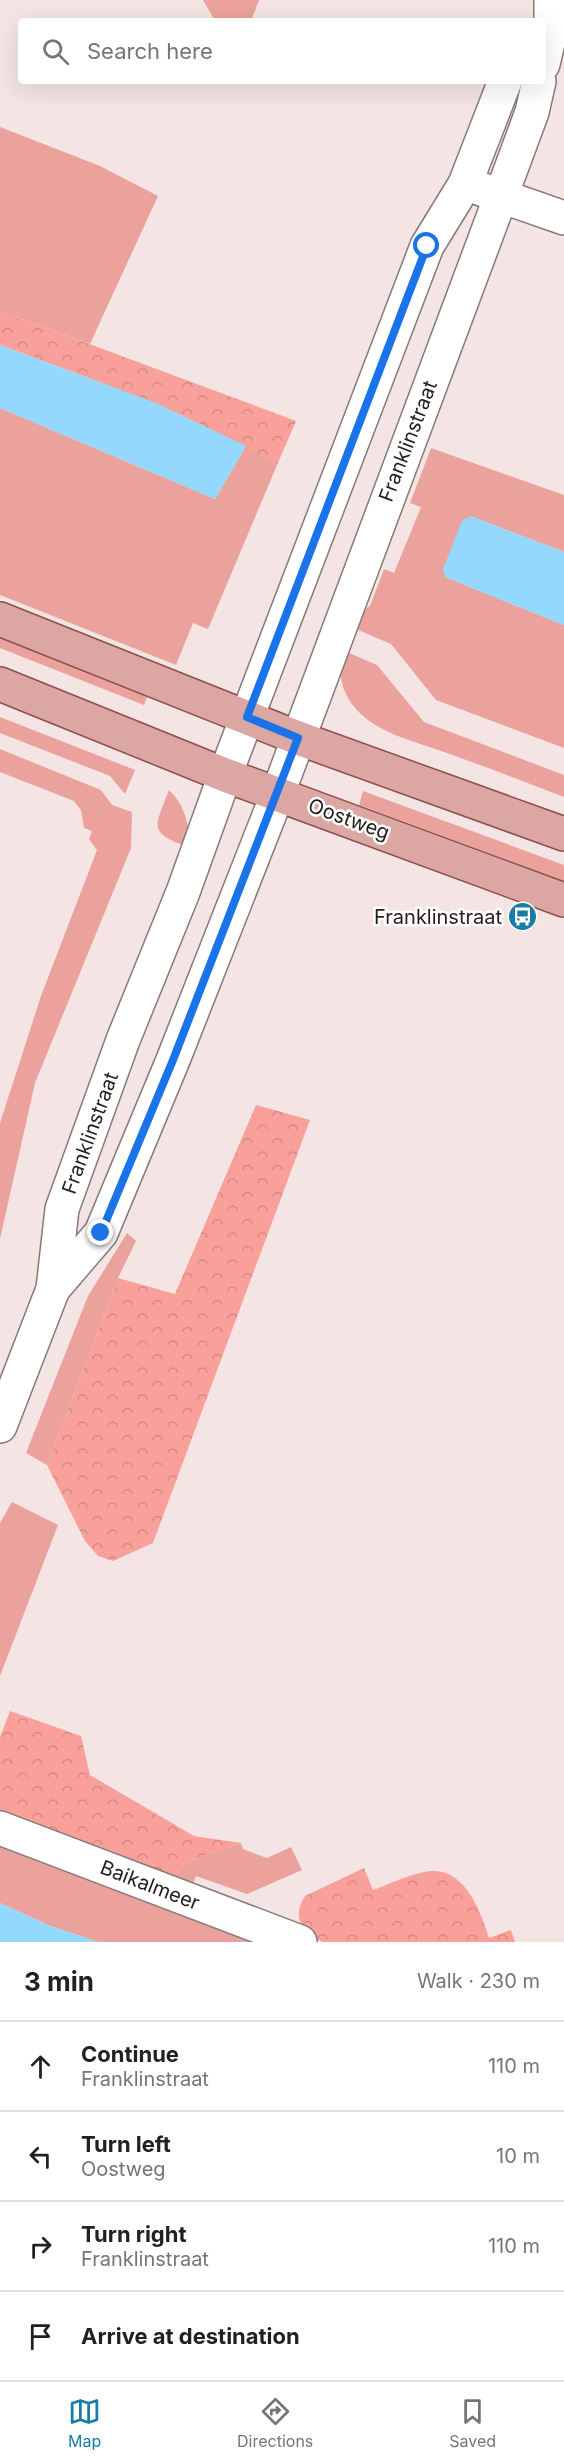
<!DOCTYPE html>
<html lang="en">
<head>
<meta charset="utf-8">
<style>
	body { margin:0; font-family:Inter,sans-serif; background:#f2f2f2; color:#202124 }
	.stop { position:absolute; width:18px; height:18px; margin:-14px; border:4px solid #1a73e8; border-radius:50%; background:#fff }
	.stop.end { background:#1a73e8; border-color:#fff; box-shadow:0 2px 6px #0008 }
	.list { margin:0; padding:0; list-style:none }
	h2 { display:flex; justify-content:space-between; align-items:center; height:78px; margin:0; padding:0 24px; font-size:26px }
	h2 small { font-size:20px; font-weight:400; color:#757577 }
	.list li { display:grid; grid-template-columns:39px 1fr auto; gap:18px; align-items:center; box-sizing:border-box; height:90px; padding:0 24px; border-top:2px solid #e0e0e0 }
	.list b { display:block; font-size:22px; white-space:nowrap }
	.list p { margin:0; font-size:20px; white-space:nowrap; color:#757577 }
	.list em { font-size:20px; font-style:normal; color:#757577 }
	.icon { flex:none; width:33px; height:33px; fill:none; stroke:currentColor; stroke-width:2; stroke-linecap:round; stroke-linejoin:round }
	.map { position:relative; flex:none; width:564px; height:1942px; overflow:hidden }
	.search { position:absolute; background:#fff; box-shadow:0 6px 24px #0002; left:18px; right:18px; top:18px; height:66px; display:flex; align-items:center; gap:15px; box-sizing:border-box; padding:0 21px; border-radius:6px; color:#757577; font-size:22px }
	.sheet { height:438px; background:#fff }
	nav { display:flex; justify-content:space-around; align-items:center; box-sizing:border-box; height:84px; border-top:2px solid #e0e0e0; background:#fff; font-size:16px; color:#757577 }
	nav a { display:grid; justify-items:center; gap:3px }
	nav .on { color:#167da7 }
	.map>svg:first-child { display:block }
	.green { fill:#eba29c }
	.forest { fill:url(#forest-crowns) }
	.water { fill:#95d8fd }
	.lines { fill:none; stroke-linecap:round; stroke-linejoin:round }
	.minor-casing { stroke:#867a78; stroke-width:36 }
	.major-casing { stroke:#8c4f4c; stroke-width:36 }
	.minor { stroke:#fff; stroke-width:33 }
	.major { stroke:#dca6a3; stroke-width:33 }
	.route { stroke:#1a73e8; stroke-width:8 }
	.labels { text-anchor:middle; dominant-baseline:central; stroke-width:5; stroke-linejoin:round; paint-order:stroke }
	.street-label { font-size:20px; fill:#231e1d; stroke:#fff }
	.poi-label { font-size:20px; fill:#231e1d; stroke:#fff; text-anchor:end }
</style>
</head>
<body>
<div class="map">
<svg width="564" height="1942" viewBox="0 0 564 1942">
	<defs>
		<pattern id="forest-crowns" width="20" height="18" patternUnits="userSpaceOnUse" patternTransform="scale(1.5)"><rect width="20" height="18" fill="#f8a099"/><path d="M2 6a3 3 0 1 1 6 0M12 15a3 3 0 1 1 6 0" fill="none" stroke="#d48983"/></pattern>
	</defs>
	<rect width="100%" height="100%" fill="#f4e5e4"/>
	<g class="green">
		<path d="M 203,0 L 259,0 L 251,21 L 215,21 Z"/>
		<path d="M 0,127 L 100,166 L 158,196 L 90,344 L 25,320 L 0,313 Z"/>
		<path d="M 0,408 L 215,499 L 246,446 L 277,465 L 208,629 L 193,623 L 176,665 L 0,595 Z"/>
		<path d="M 431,448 L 564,495 L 564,552 L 470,516 L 445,577 L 564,625 L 564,748 L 436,700 L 391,644 L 349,626 L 352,618 L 370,606 L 384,569 L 394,573 L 421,507 L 410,503 Z"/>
		<path d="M 0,632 L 149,691 L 144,705 L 0,648 Z"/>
		<path d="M 340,649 L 377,665 L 424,722 L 564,775 L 564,797 C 525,782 486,767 447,753 C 417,742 378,734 356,709 C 340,691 339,673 340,649 Z"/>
		<path d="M 0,717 L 135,770 L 125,794 L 110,776 L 0,733 Z"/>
		<path d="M 0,749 L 101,790 L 112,805 L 132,812 L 131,848 L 35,1083 L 0,1239 L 0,1123 L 41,996 L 97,850 L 89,839 L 92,831 L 84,828 L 81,810 L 74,801 L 0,772 Z"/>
		<path d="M 169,790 C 185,805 190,827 190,848 C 148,832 154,829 169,790 Z"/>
		<path d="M 363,791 L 564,865 L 564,881 L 359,805 Z"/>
		<path d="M 127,1233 L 136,1241 L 118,1278 L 47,1465 L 26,1453 L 88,1296 Z"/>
		<path d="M 12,1502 L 58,1525 L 0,1676 L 0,1523 Z"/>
		<path d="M 0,1839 L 265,1942 L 98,1942 L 48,1925 L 0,1903 Z"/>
		<path d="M 241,1843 L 243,1849 L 267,1858 L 291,1847 L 302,1870 L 247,1894 L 196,1876 L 190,1892 L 162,1882 L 192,1860 Z"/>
	</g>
	<g class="forest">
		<path d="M 0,313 L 25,320 L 296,421 L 277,465 C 190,413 94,380 0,345 Z"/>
		<path d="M 256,1105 L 310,1120 L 153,1543 L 113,1561 L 98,1556 L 85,1541 L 47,1465 L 118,1278 L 175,1294 Z"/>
		<path d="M 10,1711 L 81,1736 L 90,1775 L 194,1836 L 241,1843 L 192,1860 L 162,1882 L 0,1820 L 0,1737 Z"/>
		<path d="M 364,1868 L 373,1890 C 390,1884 418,1870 436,1871 C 467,1873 481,1913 489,1938 L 511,1930 L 515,1942 L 323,1942 C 302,1934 291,1917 305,1896 Z"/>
	</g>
	<g class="water">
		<path d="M 0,345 L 156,403 L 246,446 L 215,499 L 0,408 Z"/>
		<path d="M 470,516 L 564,552 L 564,625 L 445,577 L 443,569 L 462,521 Z"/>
		<path d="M 0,1903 L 48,1925 L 98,1942 L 0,1942 Z"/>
	</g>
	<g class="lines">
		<defs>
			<g id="minor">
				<path d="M 543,64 L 551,30 L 551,0"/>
				<path d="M 481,189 L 564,218"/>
				<path d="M 53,1289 L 101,1233 L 173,1060 L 278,793 L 501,196 L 532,112 L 539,81"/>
				<path d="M 0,1426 L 53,1289 L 62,1209 L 123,1040 L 183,892 L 225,775 L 427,246 L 465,184 L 505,81"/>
				<path d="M 0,1828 L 300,1942"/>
			</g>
			<g id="major">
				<path d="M 0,619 L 298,738 L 564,834"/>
				<path d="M 0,684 L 225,775 L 564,900"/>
			</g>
		</defs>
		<use href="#minor" class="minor-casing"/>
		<use href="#major" class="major-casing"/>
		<use href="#minor" class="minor"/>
		<use href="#major" class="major"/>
	</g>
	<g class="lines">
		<path class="route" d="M 101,1233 L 173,1060 L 298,738 L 247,717 L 427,246"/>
	</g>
	<defs>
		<symbol id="bus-disc" viewBox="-11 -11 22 22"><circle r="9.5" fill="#167da7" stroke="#fff"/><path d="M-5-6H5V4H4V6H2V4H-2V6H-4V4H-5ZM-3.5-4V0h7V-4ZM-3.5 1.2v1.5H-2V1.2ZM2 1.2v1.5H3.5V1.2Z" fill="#fff"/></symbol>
	</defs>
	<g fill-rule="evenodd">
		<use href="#bus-disc" x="506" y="900" width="33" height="33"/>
	</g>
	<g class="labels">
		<g class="street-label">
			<text transform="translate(408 441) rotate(-69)">Franklinstraat</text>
			<text transform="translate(349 819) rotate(20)">Oostweg</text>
			<text transform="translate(90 1133) rotate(-70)">Franklinstraat</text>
			<text transform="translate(150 1885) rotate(21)">Baikalmeer</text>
		</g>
		<g class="poi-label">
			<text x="502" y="917">Franklinstraat</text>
		</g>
	</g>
</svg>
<div class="stop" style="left:427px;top:246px"></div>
<div class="stop end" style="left:101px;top:1233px"></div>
<div class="search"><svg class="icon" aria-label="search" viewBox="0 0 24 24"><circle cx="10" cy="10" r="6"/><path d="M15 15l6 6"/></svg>Search here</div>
</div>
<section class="sheet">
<h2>3 min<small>Walk · 230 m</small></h2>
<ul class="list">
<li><svg class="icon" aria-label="ahead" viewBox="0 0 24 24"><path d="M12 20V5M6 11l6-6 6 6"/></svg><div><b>Continue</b><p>Franklinstraat</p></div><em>110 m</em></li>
<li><svg class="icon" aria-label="left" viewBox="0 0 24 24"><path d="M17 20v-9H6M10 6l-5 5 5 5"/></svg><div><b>Turn left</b><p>Oostweg</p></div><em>10 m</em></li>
<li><svg class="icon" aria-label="right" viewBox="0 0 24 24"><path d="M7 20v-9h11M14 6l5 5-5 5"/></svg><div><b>Turn right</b><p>Franklinstraat</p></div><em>110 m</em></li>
<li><svg class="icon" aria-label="arrive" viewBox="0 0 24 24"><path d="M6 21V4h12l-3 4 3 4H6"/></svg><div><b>Arrive at destination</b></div></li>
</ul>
</section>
<nav>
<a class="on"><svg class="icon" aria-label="map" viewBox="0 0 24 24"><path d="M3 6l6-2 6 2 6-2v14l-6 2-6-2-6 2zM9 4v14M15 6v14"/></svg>Map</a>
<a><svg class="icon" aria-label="directions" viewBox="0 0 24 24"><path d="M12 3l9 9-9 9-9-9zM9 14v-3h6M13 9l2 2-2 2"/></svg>Directions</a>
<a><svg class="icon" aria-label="saved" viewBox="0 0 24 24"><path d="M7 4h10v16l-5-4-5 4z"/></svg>Saved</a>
</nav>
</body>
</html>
